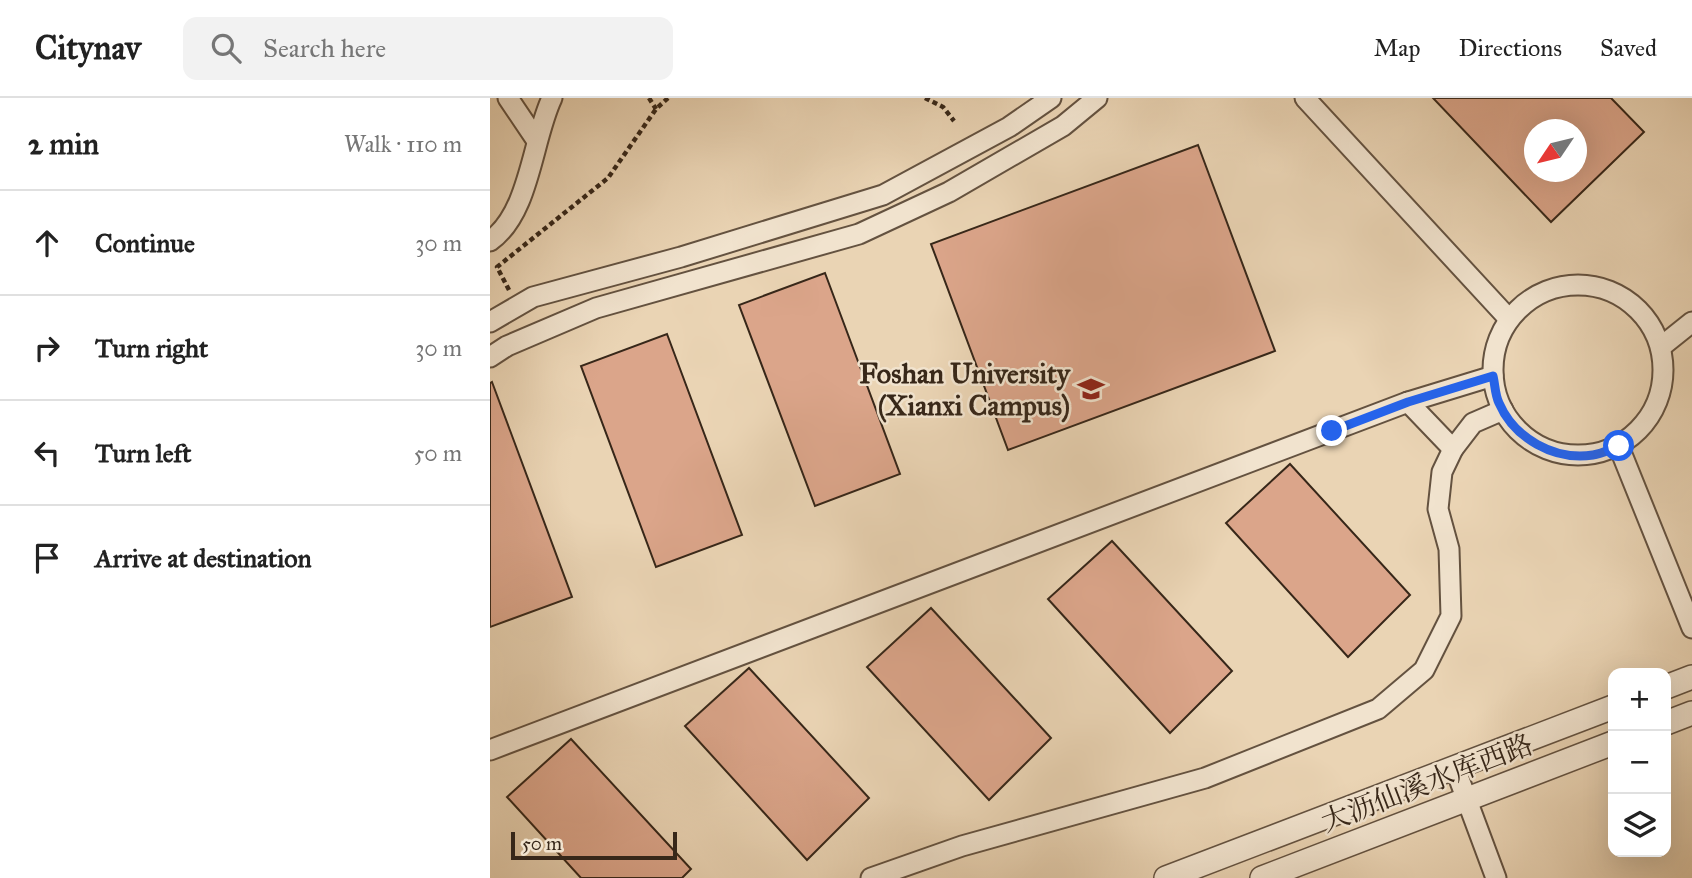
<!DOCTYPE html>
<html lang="en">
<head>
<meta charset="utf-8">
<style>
	body { margin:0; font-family:"IM FELL Great Primer","Noto Serif SC",serif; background:#f2f2f2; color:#222 }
	.controls { position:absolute; right:21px; bottom:21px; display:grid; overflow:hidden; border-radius:14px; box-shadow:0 7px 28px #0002 }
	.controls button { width:63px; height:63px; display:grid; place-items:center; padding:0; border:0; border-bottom:2px solid #e0e0e0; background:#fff; color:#222; font:35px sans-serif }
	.compass { position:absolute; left:1034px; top:21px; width:63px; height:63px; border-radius:50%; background:#fff; box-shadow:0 7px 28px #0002; rotate:235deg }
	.scale { position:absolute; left:21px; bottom:18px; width:166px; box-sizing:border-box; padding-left:7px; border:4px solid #372719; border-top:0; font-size:19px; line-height:24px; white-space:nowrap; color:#372719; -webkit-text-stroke:5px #f1e3ce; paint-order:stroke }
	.stop { position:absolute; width:21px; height:21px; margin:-16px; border:5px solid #2563eb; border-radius:50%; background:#fff }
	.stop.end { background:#2563eb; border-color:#fff; box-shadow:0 2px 7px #0008 }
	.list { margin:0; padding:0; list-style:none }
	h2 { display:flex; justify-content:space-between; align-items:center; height:91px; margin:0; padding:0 28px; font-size:30px }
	h2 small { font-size:23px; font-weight:400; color:#767676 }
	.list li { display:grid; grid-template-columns:46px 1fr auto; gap:21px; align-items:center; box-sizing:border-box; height:105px; padding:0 28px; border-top:2px solid #e0e0e0 }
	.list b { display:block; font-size:26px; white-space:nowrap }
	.list em { font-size:23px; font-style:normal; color:#767676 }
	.icon { flex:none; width:38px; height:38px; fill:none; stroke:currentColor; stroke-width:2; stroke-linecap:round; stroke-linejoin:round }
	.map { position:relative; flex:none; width:1202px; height:780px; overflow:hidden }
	header { display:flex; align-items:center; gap:42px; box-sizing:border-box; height:98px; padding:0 35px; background:#fff; border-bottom:2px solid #e0e0e0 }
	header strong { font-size:33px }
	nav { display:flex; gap:38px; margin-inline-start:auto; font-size:24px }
	.search { width:490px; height:63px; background:#f2f2f2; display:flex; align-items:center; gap:18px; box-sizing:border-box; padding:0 24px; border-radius:14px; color:#767676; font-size:26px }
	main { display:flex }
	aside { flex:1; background:#fff }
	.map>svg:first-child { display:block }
	.building { fill:#dba58a; stroke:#372719; stroke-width:2; fill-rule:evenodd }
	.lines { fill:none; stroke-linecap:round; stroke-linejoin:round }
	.minor-casing { stroke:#645240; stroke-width:23 }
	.tertiary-casing { stroke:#645240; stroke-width:26 }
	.path { stroke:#372719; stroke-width:4.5; stroke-dasharray:5 3.5; stroke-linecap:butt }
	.minor { stroke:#f1e3ce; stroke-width:19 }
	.tertiary { stroke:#f1e3ce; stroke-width:23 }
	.route { stroke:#2563eb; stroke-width:9 }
	.labels { text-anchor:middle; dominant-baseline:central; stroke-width:5; stroke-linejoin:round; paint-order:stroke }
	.poi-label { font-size:28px; font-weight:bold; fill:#372719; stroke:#f1e3ce; text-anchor:end }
	.street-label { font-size:28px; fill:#372719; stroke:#f1e3ce }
</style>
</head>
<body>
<header>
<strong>Citynav</strong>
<div class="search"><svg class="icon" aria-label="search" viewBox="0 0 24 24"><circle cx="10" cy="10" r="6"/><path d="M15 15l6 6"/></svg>Search here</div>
<nav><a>Map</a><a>Directions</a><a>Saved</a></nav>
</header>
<main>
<aside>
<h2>2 min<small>Walk · 110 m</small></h2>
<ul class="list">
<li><svg class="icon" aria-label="ahead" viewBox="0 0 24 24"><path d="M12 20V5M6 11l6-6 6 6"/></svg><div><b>Continue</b></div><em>30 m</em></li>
<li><svg class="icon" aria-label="right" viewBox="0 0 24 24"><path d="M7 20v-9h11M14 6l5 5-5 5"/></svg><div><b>Turn right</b></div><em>30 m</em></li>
<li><svg class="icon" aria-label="left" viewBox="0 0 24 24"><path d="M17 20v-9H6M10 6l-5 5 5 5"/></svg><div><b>Turn left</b></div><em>50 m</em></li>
<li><svg class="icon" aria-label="arrive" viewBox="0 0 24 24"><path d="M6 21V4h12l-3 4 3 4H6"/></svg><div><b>Arrive at destination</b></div></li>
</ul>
</aside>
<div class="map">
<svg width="1202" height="780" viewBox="0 0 1202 780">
	<rect width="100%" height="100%" fill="#ead4b4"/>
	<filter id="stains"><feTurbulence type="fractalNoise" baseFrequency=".00286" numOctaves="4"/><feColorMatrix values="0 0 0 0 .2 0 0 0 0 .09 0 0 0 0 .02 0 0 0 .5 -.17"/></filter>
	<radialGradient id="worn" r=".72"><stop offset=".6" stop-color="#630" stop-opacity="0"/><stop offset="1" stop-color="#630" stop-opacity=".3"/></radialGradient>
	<g class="building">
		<path d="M 943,0 L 1121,0 L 1154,34 L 1061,124 ZM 1045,32 L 1087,32 L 1087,74 L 1045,74 Z"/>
		<path d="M 708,47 L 785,253 L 518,352 L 441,146 Z"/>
		<path d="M 335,175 L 410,376 L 325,408 L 249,207 Z"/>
		<path d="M 177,236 L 252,437 L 166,469 L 91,268 Z"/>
		<path d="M 2,284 L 82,499 L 0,529 L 0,285 Z"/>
		<path d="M 800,366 L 920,497 L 858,559 L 736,425 Z"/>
		<path d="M 622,443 L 742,573 L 680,635 L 558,501 Z"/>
		<path d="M 441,510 L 561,640 L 499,702 L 377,569 Z"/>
		<path d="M 259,570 L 379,700 L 317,762 L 195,628 Z"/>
		<path d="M 81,641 L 201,771 L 192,780 L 91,780 L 17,699 Z"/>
	</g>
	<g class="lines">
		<defs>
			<g id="minor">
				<path d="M 18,0 L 47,43"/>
				<path d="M 815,0 L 1019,221"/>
				<path d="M 0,143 C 40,115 42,42 62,0"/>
				<circle cx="1088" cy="272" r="85"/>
				<path d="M 0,224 L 43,199 L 191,159 L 393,97 L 519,29 L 561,0"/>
				<path d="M 1172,248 L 1202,224"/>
				<path d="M 0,259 L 17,248 L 106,210 L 369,136 L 459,94 L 573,28 L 607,0"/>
				<path d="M 918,304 L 963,351"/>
				<path d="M 1129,349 L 1202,530"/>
				<path d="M 0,652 L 918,304 L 1003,278"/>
				<path d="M 965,670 L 1006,780"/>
				<path d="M 381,780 L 472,748 L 715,680 L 888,611 L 934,572 L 961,518 L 959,451 L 948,411 L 952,374 L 963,351 L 983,325 L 1013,312"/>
			</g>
			<g id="tertiary">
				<path d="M 1176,589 L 1202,579"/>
				<path d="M 1176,625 L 1202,615"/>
				<path d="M 676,780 L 1123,609"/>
				<path d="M 772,780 L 1123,645"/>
			</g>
		</defs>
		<use href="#minor" class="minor-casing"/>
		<use href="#tertiary" class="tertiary-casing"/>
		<g class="path">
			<path d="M 159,0 L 166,11"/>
			<path d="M 435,0 L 453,9 L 464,23"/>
			<path d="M 19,192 L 7,169 L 118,80 L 166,11 L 178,0"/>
		</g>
		<use href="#minor" class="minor"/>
		<use href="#tertiary" class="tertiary"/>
	</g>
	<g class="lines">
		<path class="route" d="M 842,333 L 918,304 L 1003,278 C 1005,286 1005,297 1009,305 C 1024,340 1064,363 1103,357 C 1111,356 1121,351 1129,348"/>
	</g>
	<defs>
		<symbol id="university-bare" viewBox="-9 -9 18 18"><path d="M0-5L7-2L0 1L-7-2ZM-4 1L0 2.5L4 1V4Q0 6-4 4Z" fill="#8f2418" stroke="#f1e3ce" stroke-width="2.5" paint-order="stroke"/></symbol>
	</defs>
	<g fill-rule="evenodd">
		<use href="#university-bare" x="582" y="272" width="38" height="38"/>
	</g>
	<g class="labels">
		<g class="poi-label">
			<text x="580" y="275">Foshan University<tspan x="580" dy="32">(Xianxi Campus)</tspan></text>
		</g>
		<g class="street-label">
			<text transform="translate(937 685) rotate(-21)">大沥仙溪水库西路</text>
		</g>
	</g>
	<rect width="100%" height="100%" filter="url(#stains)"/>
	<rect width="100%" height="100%" fill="url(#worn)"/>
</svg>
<div class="controls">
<button>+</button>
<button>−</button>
<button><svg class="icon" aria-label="layers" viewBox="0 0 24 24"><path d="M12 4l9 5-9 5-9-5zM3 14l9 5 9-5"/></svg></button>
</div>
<svg class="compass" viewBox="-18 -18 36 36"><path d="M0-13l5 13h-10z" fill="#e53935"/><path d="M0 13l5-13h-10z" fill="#767676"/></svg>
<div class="scale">50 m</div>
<div class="stop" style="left:1129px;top:348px"></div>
<div class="stop end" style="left:842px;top:333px"></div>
</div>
</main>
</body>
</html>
